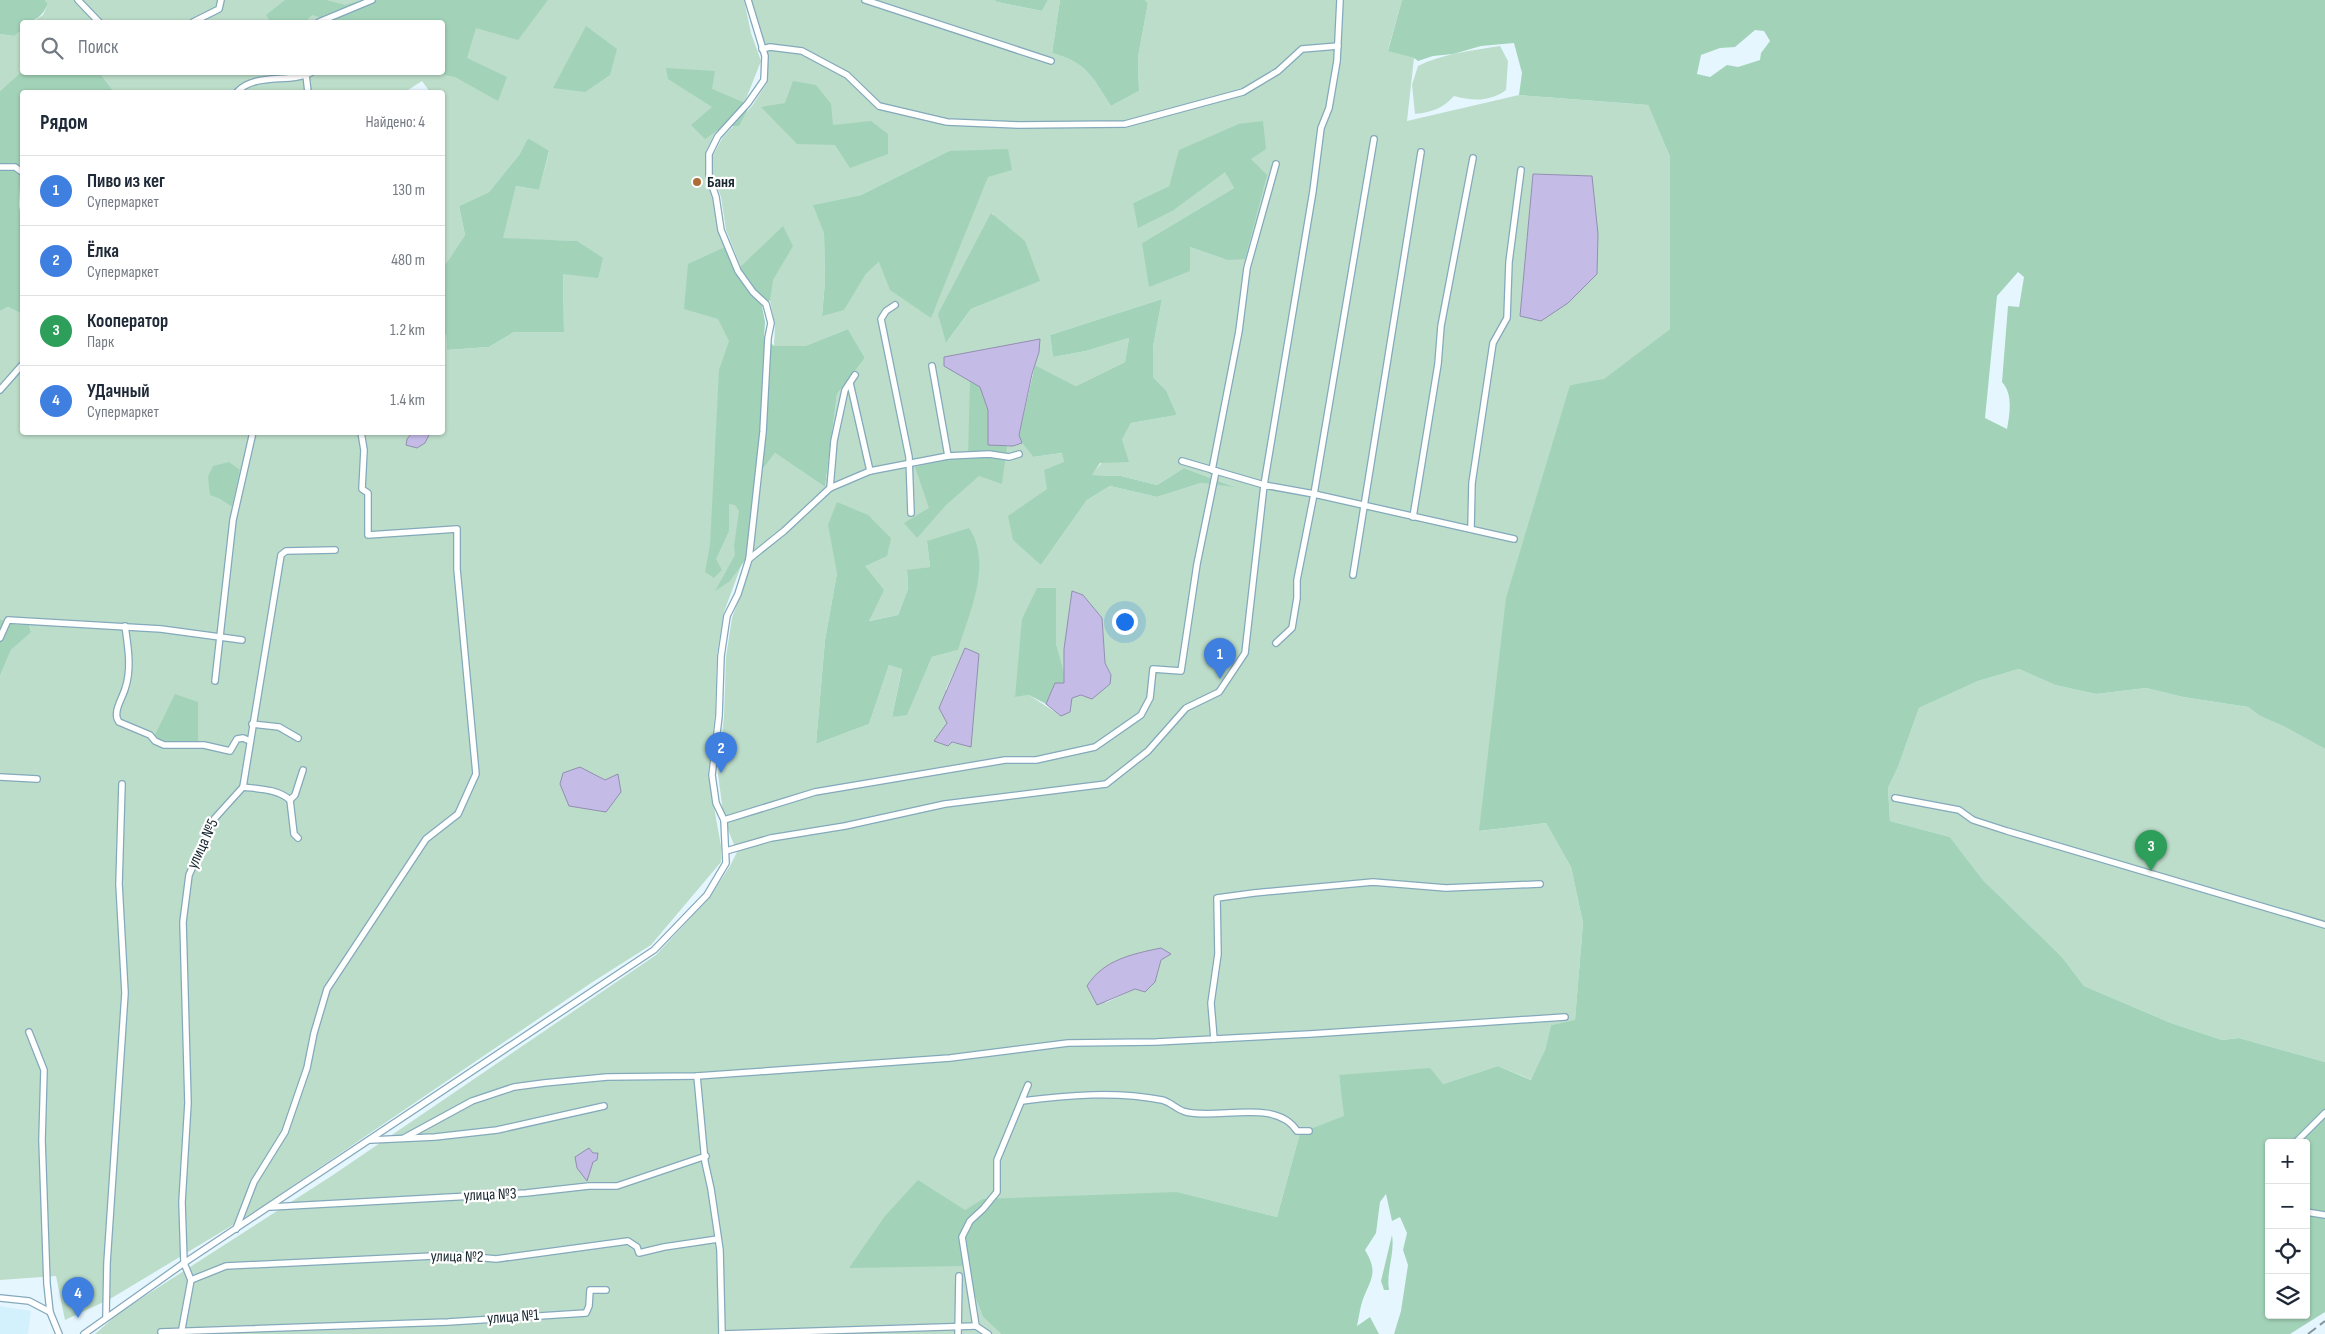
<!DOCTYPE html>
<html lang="ru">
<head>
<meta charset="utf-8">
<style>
	body { margin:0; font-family:"Sofia Sans Condensed",sans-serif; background:#f2f2f3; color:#1f2937 }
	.controls { position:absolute; right:15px; bottom:15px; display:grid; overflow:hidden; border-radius:5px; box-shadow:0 1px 4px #0004 }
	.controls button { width:45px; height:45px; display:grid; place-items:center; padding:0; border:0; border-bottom:1px solid #e0e1e3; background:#fff; color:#1f2937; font:25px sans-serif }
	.you { position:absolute; left:1124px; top:621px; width:18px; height:18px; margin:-12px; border:4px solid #fff; border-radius:50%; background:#1a73e8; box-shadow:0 0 0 8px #1a73e833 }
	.badge { display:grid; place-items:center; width:32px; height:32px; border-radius:50%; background:#ad6d35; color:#fff; font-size:16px; font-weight:700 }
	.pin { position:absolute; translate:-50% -41px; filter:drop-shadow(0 1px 2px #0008) }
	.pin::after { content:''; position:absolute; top:26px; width:18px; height:15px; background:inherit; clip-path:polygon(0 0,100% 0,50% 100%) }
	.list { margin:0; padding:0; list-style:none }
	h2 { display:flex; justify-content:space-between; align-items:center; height:65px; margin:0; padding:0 20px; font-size:21px }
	h2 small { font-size:16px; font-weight:400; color:#747a83 }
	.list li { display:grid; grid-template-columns:32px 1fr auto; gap:15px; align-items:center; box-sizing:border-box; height:70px; padding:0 20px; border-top:1px solid #e0e1e3 }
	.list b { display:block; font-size:19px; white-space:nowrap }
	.list p { margin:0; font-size:16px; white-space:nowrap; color:#747a83 }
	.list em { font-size:16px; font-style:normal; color:#747a83 }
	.icon { flex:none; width:28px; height:28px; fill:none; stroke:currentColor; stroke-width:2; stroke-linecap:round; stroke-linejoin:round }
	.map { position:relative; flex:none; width:2325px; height:1334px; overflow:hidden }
	.search { position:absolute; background:#fff; box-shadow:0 1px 4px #0004; left:20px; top:20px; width:425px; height:55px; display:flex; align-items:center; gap:12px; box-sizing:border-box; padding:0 18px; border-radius:5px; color:#747a83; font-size:19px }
	.panel { position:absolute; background:#fff; box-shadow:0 1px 4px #0004; left:20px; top:90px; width:425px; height:345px; border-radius:5px }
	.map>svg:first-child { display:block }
	.built { fill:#d3f0fd }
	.green { fill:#bcddca; fill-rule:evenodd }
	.forest { fill:#a2d3b8; fill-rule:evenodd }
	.water { fill:#c5bbe7; stroke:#918fb0 }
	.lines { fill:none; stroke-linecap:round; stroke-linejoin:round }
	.minor-casing { stroke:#83a9bb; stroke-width:8 }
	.minor { stroke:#fff; stroke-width:5.5 }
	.rail { stroke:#85959d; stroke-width:2; stroke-dasharray:10 5; stroke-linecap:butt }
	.poi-dot { fill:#ad6d35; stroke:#fff; stroke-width:2 }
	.labels { text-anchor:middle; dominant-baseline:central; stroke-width:4.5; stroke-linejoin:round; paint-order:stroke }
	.poi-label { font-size:16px; font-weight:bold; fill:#18282f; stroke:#fff; text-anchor:start }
	.street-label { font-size:16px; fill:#18282f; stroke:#fff }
</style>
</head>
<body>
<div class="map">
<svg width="2325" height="1334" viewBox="0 0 2325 1334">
	<rect width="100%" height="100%" fill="#e6f6fe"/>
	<path class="built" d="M 0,1306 L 31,1311 L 28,1334 L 0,1334 Z"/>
	<g class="green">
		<path d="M 45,0 L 744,0 L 751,33 L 761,61 L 746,99 L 715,133 L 706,151 L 707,177 L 713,198 L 718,230 L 734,272 L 765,322 L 744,558 L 724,612 L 717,654 L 715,714 L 708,774 L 721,846 L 721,862 L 651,945 L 591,983 L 251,1214 L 110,1299 L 65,1320 L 56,1276 L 0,1280 L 0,676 L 11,650 L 31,631 L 29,625 L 17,625 L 0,619 L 0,311 L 8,307 L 22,314 L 22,432 L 442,432 L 443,335 L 446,333 L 447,350 L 489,347 L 514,332 L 564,332 L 563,273 L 577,241 L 502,239 L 516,186 L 539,190 L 549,152 L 528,138 L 519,155 L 489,192 L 459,206 L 465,235 L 446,265 L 443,263 L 442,92 L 430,92 L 422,81 L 405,92 L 114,92 L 100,73 L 442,72 L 442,22 L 32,22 L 43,15 L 48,4 ZM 240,470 L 232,506 L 232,507 L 218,498 Z"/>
		<path d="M 751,0 L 994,0 L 997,2 L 1042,11 L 1048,0 L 1060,0 L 1052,53 C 1088,63 1092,77 1111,106 L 1139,91 L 1138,57 L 1148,3 L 1145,0 L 1402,0 L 1388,50 L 1414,58 L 1407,121 L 1519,95 L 1648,105 L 1670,157 L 1670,329 L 1604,380 L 1570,385 L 1480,831 L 1546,823 L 1571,867 L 1583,923 L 1575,1021 L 1551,1025 L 1545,1050 L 1532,1080 L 1498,1066 L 1443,1084 L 1339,1075 L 1345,1117 L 1300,1133 L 1277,1217 L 1178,1192 L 963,1266 L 983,1317 L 1001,1334 L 95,1334 L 120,1312 L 333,1175 L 656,955 L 709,898 L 730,866 L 737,852 L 724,820 L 718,774 L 724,716 L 726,657 L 732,618 L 753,560 L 759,474 L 775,453 L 825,487 L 837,394 L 865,358 L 848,329 L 805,346 L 774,346 L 775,324 L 770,301 L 757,289 L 742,270 L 726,230 L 721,197 L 713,177 L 713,155 L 723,137 L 752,106 L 767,83 L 768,56 L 755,24 ZM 1238,124 L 1251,159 L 1227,260 L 1190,247 L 1142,243 L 1234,188 L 1225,171 L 1174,210 L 1133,203 L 1169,186 L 1180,150 ZM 949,151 L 988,176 L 970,218 L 879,262 L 866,274 L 844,309 L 822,315 L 825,281 L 824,232 L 814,205 L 861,195 ZM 1533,174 L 1592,176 L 1520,316 ZM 992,213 L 1039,281 L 971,309 L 947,342 ZM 1162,299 L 1153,347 L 1153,377 L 1166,390 L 1177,415 L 1131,423 L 1122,440 L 1091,475 L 1121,476 L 1157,485 L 1184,468 L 1233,486 L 1201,483 L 1157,497 L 1110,486 L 1087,500 L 1041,565 L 1047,488 L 1064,462 L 1063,453 L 1033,457 L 1022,443 L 1013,446 L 988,445 L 988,410 L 980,387 L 1039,339 L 1039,352 L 1035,365 L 1076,386 L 1125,362 L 1129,338 L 1086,351 L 1053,357 L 1050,335 ZM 927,541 L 958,650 L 932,657 L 907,714 L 892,717 L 902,668 L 889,665 L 869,724 L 816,744 L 825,640 L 837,573 L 868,621 L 898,615 L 908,589 L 907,571 L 930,567 ZM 1056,588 L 1056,643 L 1064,672 L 1064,649 L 1072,591 L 1083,595 L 1102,618 L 1105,663 L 1111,675 L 1081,695 L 1072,698 L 1061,716 L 1029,695 L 1015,696 ZM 965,648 L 971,734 L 971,746 L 935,740 L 948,723 L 946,689 ZM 1161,948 L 1170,954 L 1161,960 L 1155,982 L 1145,992 L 1135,989 L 1105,1003 Z"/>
		<path d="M 22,30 L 22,71 L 0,91 L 0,34 L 14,36 Z"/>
		<path d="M 1500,46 L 1508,61 L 1506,90 C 1490,102 1472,101 1454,96 C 1442,109 1432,112 1415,114 L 1412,85 L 1418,66 C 1441,54 1474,50 1500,46 Z"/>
		<path d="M 2019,669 L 2055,685 L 2096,694 L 2146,688 L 2183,697 L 2248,707 L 2260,716 L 2285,727 L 2325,749 L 2325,1062 L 2239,1038 L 2222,1040 L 2171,1023 L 2084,986 L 2062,957 L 1983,880 L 1950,837 L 1890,821 L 1888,788 L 1898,767 L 1919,708 L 1978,681 Z"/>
	</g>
	<g class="forest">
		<path d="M 0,0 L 45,0 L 48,4 C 42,16 36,22 22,22 L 22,30 L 14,36 L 0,34 Z"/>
		<path d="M 285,0 L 326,0 L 345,5 L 363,0 L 548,0 L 518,40 L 476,28 L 467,58 L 507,77 L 498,101 L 455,77 L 435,73 L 442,72 L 442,22 L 337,22 L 312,15 L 305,22 L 271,22 L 266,15 Z"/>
		<path d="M 994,0 L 1048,0 L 1042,11 L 997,2 Z"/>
		<path d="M 1060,0 L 1145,0 L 1148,3 L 1138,57 L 1139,91 L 1111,106 C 1092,77 1088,63 1052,53 Z"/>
		<path d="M 1402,0 L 2325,0 L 2325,749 L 2285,727 L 2260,716 L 2248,707 L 2183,697 L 2146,688 L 2096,694 L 2055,685 L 2019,669 L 1978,681 L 1919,708 L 1898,767 L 1888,788 L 1890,821 L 1950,837 L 1983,880 L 2062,957 L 2084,986 L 2171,1023 L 2222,1040 L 2239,1038 L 2325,1062 L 2325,1312 L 2290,1334 L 1394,1334 L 1401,1311 L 1408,1265 L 1403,1250 L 1407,1233 L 1400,1217 L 1392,1221 L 1386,1194 L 1380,1202 L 1376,1233 L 1365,1250 C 1378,1272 1372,1277 1363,1299 C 1360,1307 1359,1317 1357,1326 L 1370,1317 L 1379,1334 L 1001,1334 L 983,1317 L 963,1266 L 849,1268 L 885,1216 L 918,1180 L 965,1210 L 983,1199 L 1178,1192 L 1277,1217 L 1300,1133 L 1344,1116 L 1339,1075 L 1430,1068 L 1443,1084 L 1498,1066 L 1531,1080 L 1545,1050 L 1551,1025 L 1575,1020 L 1583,923 L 1571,867 L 1546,823 L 1479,831 L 1506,598 L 1570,385 L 1604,379 L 1670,329 L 1670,157 L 1648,105 L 1519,95 L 1522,73 L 1514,43 L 1481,46 L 1453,54 L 1433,56 L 1418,61 L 1414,58 L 1388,51 ZM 1755,30 L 1764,31 L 1770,41 L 1761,53 L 1760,60 L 1738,67 L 1727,65 L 1710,77 L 1697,74 L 1701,55 L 1720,48 L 1735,47 ZM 2018,272 L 2024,277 L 2019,307 L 2008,306 L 2002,382 C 2013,394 2010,413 2007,429 L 1985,418 L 1997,296 ZM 2269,1143 L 2306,1143 L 2306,1315 L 2269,1315 Z"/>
		<path d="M 586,26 L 617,49 L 610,75 L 585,92 L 553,88 Z"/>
		<path d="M 666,68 L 715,71 L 712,89 L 750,105 L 739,126 L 724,126 L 705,139 L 691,125 L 712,107 L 668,79 Z"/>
		<path d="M 22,71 L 100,73 L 114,92 L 22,92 L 22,152 L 19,205 L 22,222 L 22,314 L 8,307 L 0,311 L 0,91 Z"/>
		<path d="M 793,81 L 816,85 L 831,104 L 833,125 L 871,121 L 888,134 L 888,154 L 850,168 L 835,145 L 797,144 L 761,107 L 785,103 Z"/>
		<path d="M 1263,121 L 1266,149 L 1251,159 L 1267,175 L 1245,259 L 1227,260 L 1190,247 L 1190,271 L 1149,287 L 1142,243 L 1234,188 L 1225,172 L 1174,210 L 1138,228 L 1133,203 L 1169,186 L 1179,150 L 1238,124 Z"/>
		<path d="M 528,138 L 549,151 L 539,190 L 516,186 L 503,238 L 577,241 L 603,258 L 598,278 L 563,274 L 564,332 L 514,332 L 489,347 L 447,350 L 446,334 L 442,335 L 443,263 L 446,264 L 465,235 L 459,206 L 489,192 L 519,155 Z"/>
		<path d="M 1008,149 L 1012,170 L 988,177 L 931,318 L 890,290 L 879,262 L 866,274 L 844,310 L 822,316 L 825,281 L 824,233 L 813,205 L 861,195 L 949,151 Z"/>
		<path d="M 991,213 L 1025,241 L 1040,281 L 971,309 L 946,343 L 938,314 Z"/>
		<path d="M 783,226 L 793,246 L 773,280 L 770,300 L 762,306 L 765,322 L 764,336 L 774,346 L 805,346 L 848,329 L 865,358 L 837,394 L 825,487 L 775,453 L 759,474 L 754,548 L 730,581 L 715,591 L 735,555 L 734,546 L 739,511 L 735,505 L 729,504 L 729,531 L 716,559 L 722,570 L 714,578 L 705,572 L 710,545 L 719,370 L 729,341 L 718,319 L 684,309 L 688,264 L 725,247 L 735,272 Z"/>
		<path d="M 1162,299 L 1153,347 L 1153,377 L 1166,390 L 1177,415 L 1131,423 L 1122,440 L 1129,462 L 1100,463 L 1092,475 L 1121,476 L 1157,485 L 1184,468 L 1235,487 L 1201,483 L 1157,497 L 1110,486 L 1087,500 L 1041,565 L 1013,540 L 1008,516 L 1047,489 L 1044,470 L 1064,462 L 1062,453 L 1033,457 L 1022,443 L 1019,435 L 1035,365 L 1076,386 L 1125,362 L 1129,338 L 1086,351 L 1053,357 L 1050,335 Z"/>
		<path d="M 970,381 L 980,387 L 988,410 L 988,445 L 1007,446 L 1002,484 L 979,476 L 946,505 L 917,538 L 904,523 L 929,508 L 915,467 L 968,455 Z"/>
		<path d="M 229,462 L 240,470 L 232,507 L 218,498 L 210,495 L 208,477 L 213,466 Z"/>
		<path d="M 837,502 L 868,515 L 891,538 L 887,556 L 865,566 L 884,590 L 869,621 L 898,615 L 908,589 L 907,570 L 930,567 L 927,541 L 969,528 C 993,565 969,612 958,650 L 932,657 L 907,715 L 892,717 L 902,669 L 889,665 L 869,724 L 816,744 L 825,640 L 837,573 L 828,525 Z"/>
		<path d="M 1037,588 L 1056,588 L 1056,643 L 1064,672 L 1064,683 L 1055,683 L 1046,704 L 1029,695 L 1015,697 L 1022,619 Z"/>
		<path d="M 0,619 L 17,625 L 29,625 L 31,632 L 11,650 L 0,676 Z"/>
		<path d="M 175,694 L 198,702 L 198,742 C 183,743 166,747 154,737 Z"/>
		<path d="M 1392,1235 C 1395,1254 1386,1271 1389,1290 L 1384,1290 L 1381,1281 Z"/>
	</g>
	<g class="water">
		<path d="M 1533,174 L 1592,176 L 1598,234 L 1597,274 L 1568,303 L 1541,321 L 1520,316 Z"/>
		<path d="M 1040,339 L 1039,352 L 1032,374 L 1019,435 L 1022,443 L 1013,446 L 988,445 L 988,410 L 980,387 L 944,366 L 944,357 Z"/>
		<path d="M 412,433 L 412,432 L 430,433 L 425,443 L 417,448 L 406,445 L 407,439 Z"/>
		<path d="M 1072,591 L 1083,595 L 1102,618 L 1105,663 L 1111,675 L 1110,684 L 1092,699 L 1081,695 L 1072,698 L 1070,712 L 1061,716 L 1046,704 L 1055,683 L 1064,683 L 1064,649 Z"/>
		<path d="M 965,648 L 979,654 L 971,747 L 952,742 L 948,746 L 934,741 L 947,723 L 939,708 Z"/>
		<path d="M 580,767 L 605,780 L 618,774 L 621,792 L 606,812 L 569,806 L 560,784 L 563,773 Z"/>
		<path d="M 1161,948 L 1171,954 L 1161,960 L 1155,982 L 1145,992 L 1135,989 L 1097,1005 L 1087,986 C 1103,960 1132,954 1161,948 Z"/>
		<path d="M 589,1148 L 593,1153 L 598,1153 L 597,1160 L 593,1162 L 587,1181 L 577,1168 L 575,1157 Z"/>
	</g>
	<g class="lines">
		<defs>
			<g id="minor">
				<path d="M 78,0 L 99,22"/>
				<path d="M 865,0 L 1051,61"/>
				<path d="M 193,22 L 219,9 L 221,0"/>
				<path d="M 319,22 L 372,0"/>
				<path d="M 762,49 L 770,47 L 802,51 L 847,75 L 879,106 L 947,122 L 1019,125 L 1125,124 L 1243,92 L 1278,71 L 1302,49 L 1338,46"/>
				<path d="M 306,75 L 308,92"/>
				<path d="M 237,92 C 255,72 291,84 312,72"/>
				<path d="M 0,167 L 15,167 L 22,172"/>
				<path d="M 895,305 L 886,311 L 881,319 L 909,457 L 911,513"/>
				<path d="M 932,366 L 948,456"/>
				<path d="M 850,383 L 870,471"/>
				<path d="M 0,390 L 22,365"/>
				<path d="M 1182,461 L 1264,485 L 1313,191 L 1321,128 L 1329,108 L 1337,61 L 1340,0"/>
				<path d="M 1212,470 L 1239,331 L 1247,268 L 1276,164"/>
				<path d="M 830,488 L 834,441 L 845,390 L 855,375"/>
				<path d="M 1413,517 L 1438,364 L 1441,326 L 1473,158"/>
				<path d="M 1471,528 L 1472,483 L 1493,343 L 1507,318 L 1509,262 L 1521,170"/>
				<path d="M 749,559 L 784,531 L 830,488 L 870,471 L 948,456 L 989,454 L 1009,457 L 1019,454"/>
				<path d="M 1353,575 L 1421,152"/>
				<path d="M 125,626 C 128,647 132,669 125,689 C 122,699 112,713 119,722 L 150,735 L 155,741 L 164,745 L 204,745 L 230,751 L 237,739 L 243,738 L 250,741"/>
				<path d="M 0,638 L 8,620 L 161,629 L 242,640"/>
				<path d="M 1276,643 L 1292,628 L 1297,598 L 1297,580 L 1314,494 L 1374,139"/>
				<path d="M 215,681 L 233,520 L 253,432"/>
				<path d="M 252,724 L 279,727 L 298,738"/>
				<path d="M 0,777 L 37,779"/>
				<path d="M 243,787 C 259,789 278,789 290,800 L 294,834 L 298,838"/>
				<path d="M 1895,798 L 1959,810 L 1973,820 L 2007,831 L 2325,925"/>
				<path d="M 290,800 L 295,795 L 303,770"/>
				<path d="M 724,820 L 815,792 L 1005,760 L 1036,760 L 1095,747 L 1141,715 L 1150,698 L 1153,669 L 1181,671 L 1197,564 L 1216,471"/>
				<path d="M 726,851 L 771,838 L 845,826 L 945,804 L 1106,784 L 1148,751 L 1186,708 L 1219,692 L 1245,653 L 1264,485 L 1314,494 L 1514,539"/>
				<path d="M 29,1032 L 44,1070 L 42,1140 L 47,1284 L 50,1312"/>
				<path d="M 1214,1039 L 1211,1003 L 1218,954 L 1217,898 L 1254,893 L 1373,882 L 1446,888 L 1540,884"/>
				<path d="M 697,1076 L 705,1162 L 711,1189 L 720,1250 L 722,1334"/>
				<path d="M 1022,1101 C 1068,1095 1116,1091 1162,1100 C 1171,1102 1177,1110 1186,1112 C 1218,1120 1276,1098 1297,1131 L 1309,1131"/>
				<path d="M 404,1138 L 472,1101 L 514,1087 L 544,1083 L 607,1077 L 697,1076 L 950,1058 L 1068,1043 L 1156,1042 L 1310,1034 L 1565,1017"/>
				<path d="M 371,1140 L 435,1137 L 497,1130 L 604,1106"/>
				<path d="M 2295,1143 L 2325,1113"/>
				<path d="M 271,1207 L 526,1193 L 589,1186 L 617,1186 L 706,1156"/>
				<path d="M 2306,1212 L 2325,1215"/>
				<path d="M 236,1229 L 254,1182 L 285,1132 L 307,1068 L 314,1033 L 327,989 L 426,839 L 458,814 L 476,774 L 457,569 L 457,529 L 368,535 L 368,493 L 362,489 L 364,450 L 361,432"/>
				<path d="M 191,1280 L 226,1266 L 454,1255 L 496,1259 L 628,1241 L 637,1247 L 639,1253 L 664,1247 L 718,1239"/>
				<path d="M 0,1298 L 29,1301 L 50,1312 L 59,1334"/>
				<path d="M 106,1316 L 107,1263 L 125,993 L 119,884 L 122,784"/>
				<path d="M 161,1332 L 448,1322 L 586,1313 L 589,1306 L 590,1290 L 606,1290"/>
				<path d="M 84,1334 L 184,1263 L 654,950 L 707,895 L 726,863 L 724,820 L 716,803 L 712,775 L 719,716 L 721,656 L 727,616 L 738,594 L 749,559 L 763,432 L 768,338 L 771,323 L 766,304 L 753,292 L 738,271 L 721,230 L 716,197 L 709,177 L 709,154 L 718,136 L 748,103 L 764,80 L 765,56 L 748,0"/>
				<path d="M 181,1334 L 191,1280 L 184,1263 L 182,1202 L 188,1103 L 183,922 L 189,875 L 215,818 L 243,787 L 281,555 L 286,551 L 335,550"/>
				<path d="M 722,1334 L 976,1326"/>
				<path d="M 958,1334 L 959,1276"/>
				<path d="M 988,1334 L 976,1326 L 962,1237 L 970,1221 L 983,1209 L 997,1192 L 997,1160 L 1028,1085"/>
			</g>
		</defs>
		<use href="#minor" class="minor-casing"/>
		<use href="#minor" class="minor"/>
		<path class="rail" d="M 2308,1334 L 2325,1321"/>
	</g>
	<circle class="poi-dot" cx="697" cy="182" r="5"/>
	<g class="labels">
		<g class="poi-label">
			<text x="707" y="182">Баня</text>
		</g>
		<g class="street-label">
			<text transform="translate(203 844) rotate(-65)">улица №5</text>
			<text transform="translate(490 1195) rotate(-2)">улица №3</text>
			<text transform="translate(457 1257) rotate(1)">улица №2</text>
			<text transform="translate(513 1317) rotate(-4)">улица №1</text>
		</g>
	</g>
</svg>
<div class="controls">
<button>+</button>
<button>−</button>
<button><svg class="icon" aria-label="locate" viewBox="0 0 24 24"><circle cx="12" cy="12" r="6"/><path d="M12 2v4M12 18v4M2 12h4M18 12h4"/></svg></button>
<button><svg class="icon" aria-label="layers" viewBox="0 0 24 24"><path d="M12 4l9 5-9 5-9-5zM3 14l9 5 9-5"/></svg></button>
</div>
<div class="you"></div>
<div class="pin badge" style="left:1220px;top:679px;background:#3f7fe0">1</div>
<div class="pin badge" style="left:721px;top:773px;background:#3f7fe0">2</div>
<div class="pin badge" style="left:2151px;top:871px;background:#2e9e5b">3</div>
<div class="pin badge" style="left:78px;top:1318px;background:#3f7fe0">4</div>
<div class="search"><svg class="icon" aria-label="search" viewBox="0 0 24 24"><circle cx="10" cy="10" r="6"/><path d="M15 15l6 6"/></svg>Поиск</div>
<section class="panel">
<h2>Рядом<small>Найдено: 4</small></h2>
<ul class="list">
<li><span class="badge" style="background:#3f7fe0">1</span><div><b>Пиво из кег</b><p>Супермаркет</p></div><em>130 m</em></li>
<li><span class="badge" style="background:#3f7fe0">2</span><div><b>Ёлка</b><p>Супермаркет</p></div><em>480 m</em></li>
<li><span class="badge" style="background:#2e9e5b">3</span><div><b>Кооператор</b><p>Парк</p></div><em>1.2 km</em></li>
<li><span class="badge" style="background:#3f7fe0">4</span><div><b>УДачный</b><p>Супермаркет</p></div><em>1.4 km</em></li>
</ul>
</section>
</div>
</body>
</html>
